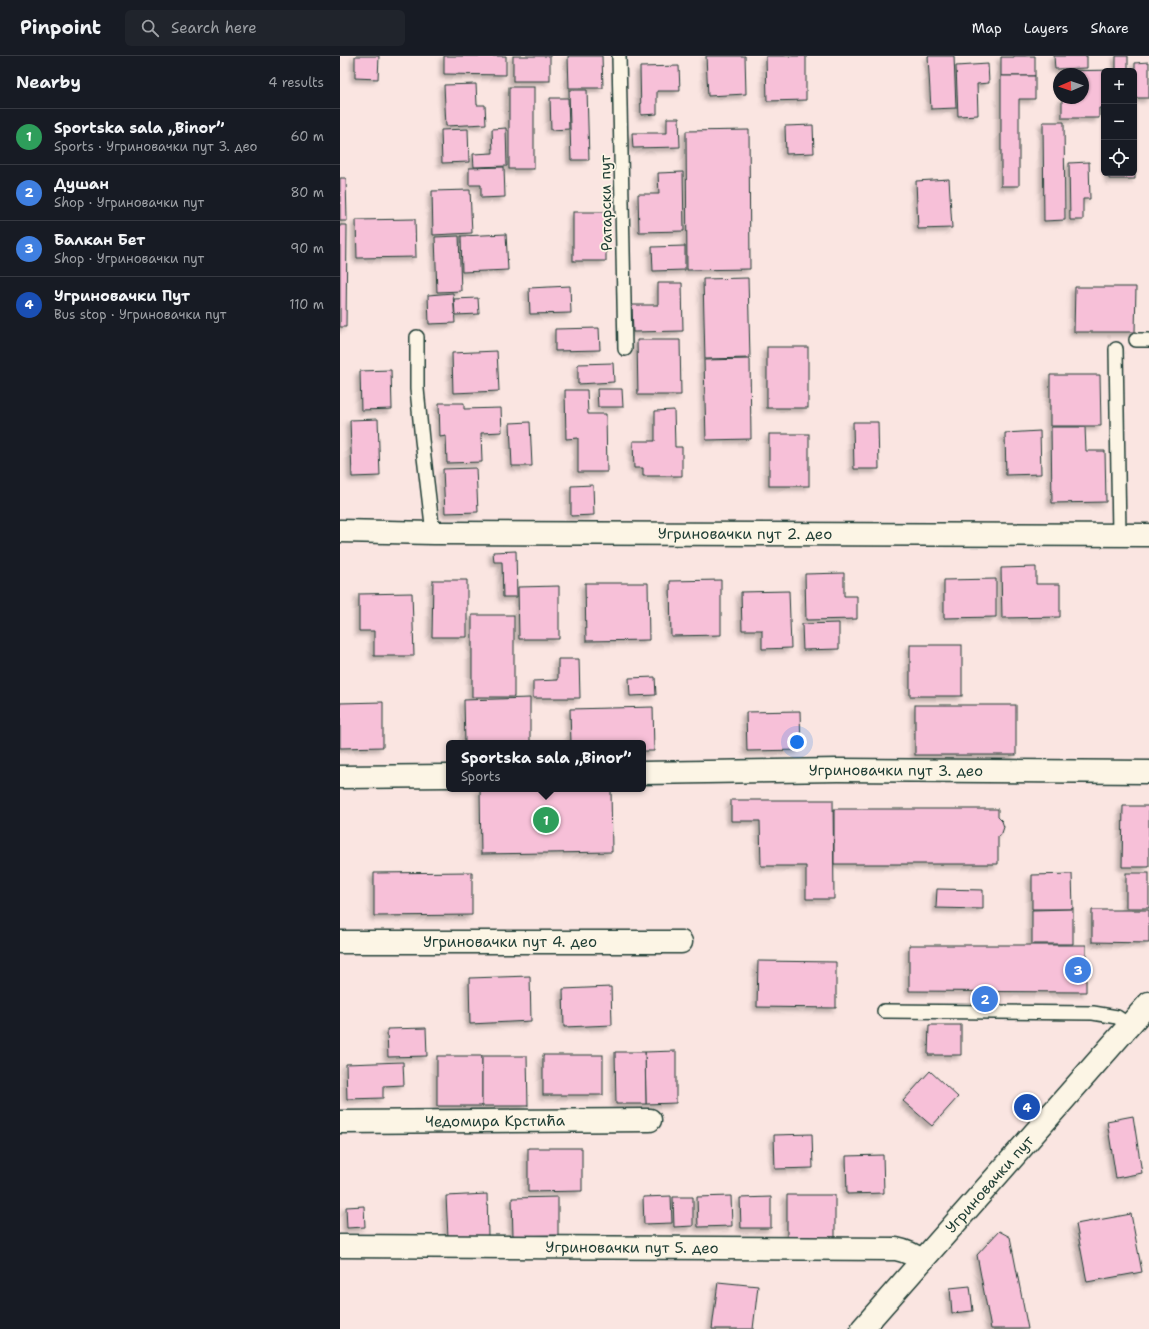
<!DOCTYPE html>
<html lang="en">
<head>
<meta charset="utf-8">
<style>
	body { margin:0; font-family:"Shantell Sans",sans-serif; background:#20242c; color:#f1f3f6 }
	.controls { position:absolute; right:12px; top:12px; display:grid; overflow:hidden; border-radius:6px; box-shadow:0 1px 3px #0004 }
	.controls button { width:36px; height:36px; display:grid; place-items:center; padding:0; border:0; border-bottom:1px solid #363941; background:#171b24; color:#f1f3f6; font:20px sans-serif }
	.compass { position:absolute; left:713px; top:12px; width:36px; height:36px; border-radius:50%; background:#171b24; box-shadow:0 1px 3px #0004; rotate:268deg }
	.you { position:absolute; left:457px; top:686px; width:14px; height:14px; margin:-10px; border:3px solid #fff; border-radius:50%; background:#1a73e8; box-shadow:0 0 0 6px #1a73e833 }
	.badge { display:grid; place-items:center; width:26px; height:26px; border-radius:50%; background:#0f766e; color:#fff; font-size:13px; font-weight:700 }
	.pin { position:absolute; translate:-50% -50%; border:2px solid #fff; box-shadow:0 1px 4px #0006 }
	.popup { position:absolute; left:106px; top:684px; width:200px; height:52px; box-sizing:border-box; display:grid; place-content:center; border-radius:6px; background:#171b24; filter:drop-shadow(0 1px 3px #0005); font-size:13px; white-space:nowrap; color:#9ea1a6 }
	.popup b { font-size:15px; color:#f1f3f6 }
	.popup::after { content:''; position:absolute; left:50%; top:100%; margin-left:-8px; border:8px solid transparent; border-top-color:#171b24 }
	.list { margin:0; padding:0; list-style:none }
	h2 { display:flex; justify-content:space-between; align-items:center; height:52px; margin:0; padding:0 16px; font-size:17px }
	h2 small { font-size:13px; font-weight:400; color:#9ea1a6 }
	.list li { display:grid; grid-template-columns:26px 1fr auto; gap:12px; align-items:center; box-sizing:border-box; height:56px; padding:0 16px; border-top:1px solid #363941 }
	.list b { display:block; font-size:15px; white-space:nowrap }
	.list p { margin:0; font-size:13px; white-space:nowrap; color:#9ea1a6 }
	.list em { font-size:13px; font-style:normal; color:#9ea1a6 }
	.icon { flex:none; width:22px; height:22px; fill:none; stroke:currentColor; stroke-width:2; stroke-linecap:round; stroke-linejoin:round }
	.map { position:relative; flex:none; width:809px; height:1273px; overflow:hidden }
	header { display:flex; align-items:center; gap:24px; box-sizing:border-box; height:56px; padding:0 20px; background:#171b24; border-bottom:1px solid #363941 }
	header strong { font-size:19px }
	nav { display:flex; gap:22px; margin-inline-start:auto; font-size:14px }
	.search { width:280px; height:36px; background:#20242c; display:flex; align-items:center; gap:10px; box-sizing:border-box; padding:0 14px; border-radius:6px; color:#9ea1a6; font-size:15px }
	main { display:flex }
	aside { flex:1; background:#171b24 }
	.map>svg:first-child { display:block }
	.building { fill:#f7c0d8; stroke:#1f3d34; filter:url(#shadow) }
	.lines { fill:none; stroke-linecap:round; stroke-linejoin:round }
	.service-casing { stroke:#1f3d34; stroke-width:16 }
	.minor-casing { stroke:#1f3d34; stroke-width:25 }
	.tertiary-casing { stroke:#1f3d34; stroke-width:25 }
	.service { stroke:#fcf5e5; stroke-width:13 }
	.minor { stroke:#fcf5e5; stroke-width:22 }
	.tertiary { stroke:#fcf5e5; stroke-width:22 }
	.labels { text-anchor:middle; dominant-baseline:central; stroke-width:3.5; stroke-linejoin:round; paint-order:stroke }
	.street-label { font-size:15px; fill:#1f3d34; stroke:#fcf5e5 }
</style>
</head>
<body>
<header>
<strong>Pinpoint</strong>
<div class="search"><svg class="icon" aria-label="search" viewBox="0 0 24 24"><circle cx="10" cy="10" r="6"/><path d="M15 15l6 6"/></svg>Search here</div>
<nav><a>Map</a><a>Layers</a><a>Share</a></nav>
</header>
<main>
<aside>
<h2>Nearby<small>4 results</small></h2>
<ul class="list">
<li><span class="badge" style="background:#2e9e5b">1</span><div><b>Sportska sala „Binor”</b><p>Sports · Угриновачки пут 3. део</p></div><em>60 m</em></li>
<li><span class="badge" style="background:#3f7fe0">2</span><div><b>Душан</b><p>Shop · Угриновачки пут</p></div><em>80 m</em></li>
<li><span class="badge" style="background:#3f7fe0">3</span><div><b>Балкан Бет</b><p>Shop · Угриновачки пут</p></div><em>90 m</em></li>
<li><span class="badge" style="background:#1a4fb4">4</span><div><b>Угриновачки Пут</b><p>Bus stop · Угриновачки пут</p></div><em>110 m</em></li>
</ul>
</aside>
<div class="map">
<svg width="809" height="1273" viewBox="0 0 809 1273">
	<defs>
		<filter id="shadow"><feDropShadow dx="-3.5" dy="3.5" stdDeviation="2" flood-color="#0004"/></filter>
	</defs>
	<rect width="100%" height="100%" fill="#fae5e1"/>
	<filter id="ink" filterUnits="userSpaceOnUse"><feTurbulence type="fractalNoise" baseFrequency=".025" numOctaves="2"/><feDisplacementMap in="SourceGraphic" scale="8" xChannelSelector="R" yChannelSelector="G"/><feConvolveMatrix kernelMatrix="1 2 1 2 8 2 1 2 1" color-interpolation-filters="sRGB"/></filter>
	<g filter="url(#ink)">
		<g class="building">
			<path d="M 15,0 L 39,0 L 38,23 L 15,22 Z"/>
			<path d="M 104,0 L 166,0 L 166,19 L 104,18 Z"/>
			<rect x="173" y="0" width="37" height="25"/>
			<path d="M 228,0 L 262,0 L 263,32 L 229,32 Z"/>
			<path d="M 366,0 L 405,0 L 406,38 L 368,40 Z"/>
			<path d="M 426,0 L 466,0 L 466,44 L 427,45 Z"/>
			<path d="M 588,0 L 614,0 L 616,52 L 591,53 Z"/>
			<path d="M 674,0 L 695,0 L 695,20 L 661,20 L 661,1 L 674,1 Z"/>
			<path d="M 714,0 L 747,0 L 747,12 L 715,13 Z"/>
			<path d="M 776,0 L 788,0 L 788,15 L 764,15 L 764,52 L 759,52 L 759,62 L 722,62 L 722,42 L 743,42 L 743,18 L 721,18 L 721,15 L 776,14 Z"/>
			<path d="M 809,6 L 809,42 L 795,42 L 795,7 Z"/>
			<path d="M 648,8 L 649,27 L 637,28 L 638,59 L 618,60 L 616,10 Z"/>
			<path d="M 339,10 L 340,35 L 317,35 L 317,58 L 301,59 L 300,11 Z"/>
			<path d="M 661,20 L 695,20 L 695,43 L 679,43 L 679,130 L 661,130 Z"/>
			<path d="M 136,28 L 137,49 L 145,49 L 146,68 L 106,70 L 104,29 Z"/>
			<rect x="169" y="31" width="25" height="82"/>
			<path d="M 229,34 L 247,34 L 249,104 L 231,104 Z"/>
			<path d="M 210,42 L 228,42 L 229,73 L 211,74 Z"/>
			<path d="M 327,62 L 339,62 L 340,91 L 293,92 L 292,77 L 327,77 Z"/>
			<path d="M 703,66 L 724,66 L 725,164 L 704,165 Z"/>
			<path d="M 473,69 L 474,97 L 446,98 L 445,70 Z"/>
			<path d="M 166,72 L 167,110 L 134,111 L 133,98 L 153,97 L 152,73 Z"/>
			<path d="M 128,73 L 129,106 L 102,107 L 101,74 Z"/>
			<path d="M 409,74 L 410,213 L 347,214 L 346,75 Z"/>
			<path d="M 794,81 L 795,123 L 769,123 L 769,117 L 794,117 Z"/>
			<path d="M 749,106 L 750,143 L 743,143 L 743,164 L 730,164 L 729,107 Z"/>
			<path d="M 164,111 L 165,141 L 141,142 L 141,129 L 129,129 L 129,112 Z"/>
			<path d="M 343,116 L 344,175 L 299,176 L 298,138 L 319,138 L 318,117 Z"/>
			<path d="M 0,122 L 6,122 L 7,165 L 0,165 Z"/>
			<path d="M 609,123 L 612,172 L 578,173 L 576,125 Z"/>
			<path d="M 130,134 L 132,177 L 93,179 L 92,135 Z"/>
			<rect x="233" y="156" width="33" height="49"/>
			<path d="M 75,163 L 76,201 L 17,202 L 16,164 Z"/>
			<path d="M 0,169 L 7,169 L 6,271 L 0,271 Z"/>
			<path d="M 166,178 L 168,214 L 122,216 L 121,180 Z"/>
			<path d="M 119,180 L 121,235 L 97,236 L 95,181 Z"/>
			<path d="M 345,190 L 345,214 L 313,215 L 312,191 Z"/>
			<path d="M 408,222 L 410,302 L 365,303 L 363,223 Z"/>
			<path d="M 318,227 L 342,227 L 343,275 L 293,276 L 292,249 L 318,249 Z"/>
			<path d="M 230,230 L 231,257 L 190,258 L 189,232 Z"/>
			<path d="M 735,231 L 796,231 L 795,276 L 734,276 Z"/>
			<path d="M 113,237 L 115,267 L 89,268 L 88,239 Z"/>
			<path d="M 138,242 L 139,258 L 115,259 L 114,243 Z"/>
			<path d="M 259,272 L 260,294 L 215,295 L 215,273 Z"/>
			<path d="M 297,284 L 340,284 L 341,339 L 298,339 Z"/>
			<rect x="427" y="291" width="41" height="61"/>
			<path d="M 157,295 L 159,335 L 113,337 L 112,297 Z"/>
			<path d="M 410,303 L 411,383 L 366,384 L 364,304 Z"/>
			<path d="M 273,307 L 274,326 L 238,328 L 238,308 Z"/>
			<path d="M 51,314 L 52,353 L 21,354 L 20,315 Z"/>
			<path d="M 710,319 L 760,319 L 761,370 L 710,370 Z"/>
			<path d="M 257,333 L 282,333 L 283,351 L 258,351 Z"/>
			<path d="M 225,334 L 247,334 L 248,358 L 266,358 L 267,416 L 238,416 L 238,382 L 226,383 Z"/>
			<path d="M 99,347 L 124,347 L 124,353 L 161,352 L 162,376 L 141,377 L 142,406 L 107,407 L 106,380 L 100,381 Z"/>
			<path d="M 334,354 L 335,391 L 342,391 L 342,420 L 303,420 L 303,412 L 294,412 L 293,385 L 315,385 L 315,355 Z"/>
			<path d="M 38,363 L 40,420 L 12,421 L 10,364 Z"/>
			<path d="M 190,366 L 192,410 L 172,410 L 170,367 Z"/>
			<path d="M 513,366 L 538,366 L 539,413 L 514,413 Z"/>
			<path d="M 711,371 L 745,371 L 746,395 L 765,395 L 766,446 L 712,447 Z"/>
			<path d="M 700,375 L 701,418 L 666,419 L 665,377 Z"/>
			<rect x="429" y="378" width="40" height="52"/>
			<path d="M 136,412 L 138,456 L 105,457 L 103,413 Z"/>
			<path d="M 253,429 L 254,459 L 231,460 L 231,430 Z"/>
			<path d="M 176,495 L 177,541 L 163,541 L 162,506 L 154,506 L 153,496 Z"/>
			<path d="M 696,511 L 696,528 L 720,528 L 720,561 L 662,562 L 661,512 Z"/>
			<path d="M 504,517 L 504,540 L 517,540 L 517,563 L 466,564 L 465,518 Z"/>
			<path d="M 656,523 L 656,561 L 604,562 L 604,524 Z"/>
			<path d="M 93,524 L 127,524 L 127,581 L 92,581 Z"/>
			<path d="M 381,524 L 381,579 L 331,580 L 330,525 Z"/>
			<path d="M 245,527 L 308,527 L 309,584 L 246,585 Z"/>
			<path d="M 219,530 L 219,583 L 179,583 L 178,531 Z"/>
			<path d="M 449,535 L 451,592 L 422,593 L 422,574 L 402,574 L 401,536 Z"/>
			<path d="M 72,537 L 74,600 L 34,600 L 34,575 L 19,575 L 19,538 Z"/>
			<rect x="132" y="559" width="42" height="82"/>
			<path d="M 499,567 L 499,593 L 463,594 L 462,568 Z"/>
			<rect x="570" y="589" width="52" height="51"/>
			<path d="M 218,603 L 239,603 L 240,642 L 193,642 L 193,625 L 218,624 Z"/>
			<path d="M 315,621 L 316,639 L 290,640 L 289,622 Z"/>
			<path d="M 190,642 L 190,687 L 125,687 L 124,644 Z"/>
			<path d="M 43,646 L 43,691 L 0,692 L 0,647 Z"/>
			<rect x="575" y="649" width="101" height="50"/>
			<path d="M 313,651 L 314,695 L 303,695 L 303,687 L 231,687 L 230,653 Z"/>
			<path d="M 460,655 L 461,694 L 407,695 L 406,656 Z"/>
			<path d="M 140,733 L 271,733 L 272,796 L 141,798 Z"/>
			<path d="M 391,744 L 493,744 L 494,843 L 466,843 L 466,810 L 421,810 L 420,765 L 391,765 Z"/>
			<path d="M 783,750 L 809,750 L 809,811 L 782,811 Z"/>
			<path d="M 494,753 L 658,753 L 658,761 L 662,765 L 664,771 L 662,777 L 658,780 L 658,808 L 494,808 Z"/>
			<path d="M 132,816 L 132,859 L 34,860 L 34,817 Z"/>
			<rect x="786" y="817" width="23" height="35"/>
			<path d="M 732,818 L 733,853 L 692,853 L 692,819 Z"/>
			<path d="M 597,833 L 643,834 L 643,853 L 596,852 Z"/>
			<path d="M 733,853 L 733,888 L 692,888 L 692,854 Z"/>
			<path d="M 752,854 L 809,854 L 809,887 L 752,886 Z"/>
			<path d="M 569,889 L 746,889 L 746,936 L 569,935 Z"/>
			<path d="M 418,905 L 496,906 L 496,952 L 417,951 Z"/>
			<path d="M 190,920 L 191,965 L 130,968 L 129,922 Z"/>
			<path d="M 271,931 L 272,969 L 224,971 L 223,933 Z"/>
			<path d="M 589,969 L 621,969 L 621,999 L 588,999 Z"/>
			<path d="M 86,972 L 87,1000 L 48,1001 L 47,973 Z"/>
			<path d="M 336,995 L 336,1047 L 306,1048 L 305,996 Z"/>
			<path d="M 275,996 L 305,996 L 306,1048 L 276,1048 Z"/>
			<rect x="203" y="999" width="60" height="40"/>
			<rect x="97" y="1000" width="45" height="50"/>
			<path d="M 142,1000 L 187,1000 L 188,1050 L 142,1050 Z"/>
			<path d="M 63,1006 L 64,1029 L 43,1030 L 43,1042 L 7,1043 L 6,1008 Z"/>
			<path d="M 590,1015 L 618,1041 L 592,1070 L 563,1045 Z"/>
			<path d="M 793,1060 L 802,1117 L 776,1122 L 767,1065 Z"/>
			<path d="M 472,1078 L 473,1112 L 435,1113 L 434,1079 Z"/>
			<path d="M 188,1092 L 242,1092 L 242,1135 L 188,1136 Z"/>
			<path d="M 543,1099 L 544,1137 L 507,1138 L 506,1100 Z"/>
			<path d="M 147,1138 L 148,1180 L 108,1181 L 106,1140 Z"/>
			<path d="M 447,1139 L 495,1139 L 495,1182 L 447,1181 Z"/>
			<path d="M 331,1140 L 332,1167 L 304,1168 L 303,1141 Z"/>
			<path d="M 391,1140 L 392,1170 L 358,1171 L 357,1141 Z"/>
			<path d="M 218,1141 L 218,1179 L 173,1180 L 172,1142 Z"/>
			<path d="M 333,1141 L 353,1141 L 353,1170 L 334,1171 Z"/>
			<path d="M 431,1141 L 431,1172 L 401,1172 L 400,1142 Z"/>
			<path d="M 24,1150 L 25,1171 L 7,1172 L 6,1151 Z"/>
			<path d="M 791,1158 L 802,1216 L 747,1226 L 736,1168 Z"/>
			<path d="M 659,1175 L 670,1181 L 688,1273 L 651,1273 L 637,1199 Z"/>
			<path d="M 378,1226 L 418,1230 L 413,1273 L 372,1273 Z"/>
			<path d="M 630,1230 L 633,1255 L 612,1257 L 610,1232 Z"/>
		</g>
		<g class="lines">
			<defs>
				<g id="service">
					<path d="M 279,0 L 285,293"/>
					<path d="M 77,281 L 77,333 L 82,384 L 93,477"/>
					<path d="M 796,284 L 809,284"/>
					<path d="M 776,293 L 779,479"/>
					<path d="M 544,955 L 753,957 L 777,961 L 789,969"/>
				</g>
				<g id="minor">
					<path id="s1" d="M 0,475 L 93,477 L 809,479"/>
					<path id="s2" d="M 303,717 L 498,714 L 809,716"/>
					<path d="M 0,721 L 109,720"/>
					<path id="s3" d="M 0,886 L 341,886"/>
					<path id="s4" d="M 0,1066 L 310,1064"/>
					<path id="s5" d="M 0,1190 L 556,1193 C 566,1195 573,1198 581,1204"/>
				</g>
				<g id="tertiary">
					<path id="s6" d="M 522,1273 L 809,947"/>
				</g>
			</defs>
			<use href="#service" class="service-casing"/>
			<use href="#minor" class="minor-casing"/>
			<use href="#tertiary" class="tertiary-casing"/>
			<use href="#service" class="service"/>
			<use href="#minor" class="minor"/>
			<use href="#tertiary" class="tertiary"/>
		</g>
	</g>
	<g class="labels">
		<g class="street-label">
			<text transform="translate(266 147) rotate(-91)">Ратарски пут</text>
			<text stroke="none"><textPath href="#s1" startOffset="405">Угриновачки пут 2. део</textPath></text>
			<text stroke="none"><textPath href="#s2" startOffset="253">Угриновачки пут 3. део</textPath></text>
			<text stroke="none"><textPath href="#s3" startOffset="170">Угриновачки пут 4. део</textPath></text>
			<text stroke="none"><textPath href="#s4" startOffset="155">Чедомира Крстића</textPath></text>
			<text stroke="none"><textPath href="#s6" startOffset="193">Угриновачки пут</textPath></text>
			<text stroke="none"><textPath href="#s5" startOffset="292">Угриновачки пут 5. део</textPath></text>
		</g>
	</g>
</svg>
<div class="controls">
<button>+</button>
<button>−</button>
<button><svg class="icon" aria-label="locate" viewBox="0 0 24 24"><circle cx="12" cy="12" r="6"/><path d="M12 2v4M12 18v4M2 12h4M18 12h4"/></svg></button>
</div>
<svg class="compass" viewBox="-18 -18 36 36"><path d="M0-13l5 13h-10z" fill="#e53935"/><path d="M0 13l5-13h-10z" fill="#9ea1a6"/></svg>
<div class="you"></div>
<div class="pin badge" style="left:206px;top:764px;background:#2e9e5b">1</div>
<div class="popup"><b>Sportska sala „Binor”</b>Sports</div>
<div class="pin badge" style="left:645px;top:943px;background:#3f7fe0">2</div>
<div class="pin badge" style="left:738px;top:914px;background:#3f7fe0">3</div>
<div class="pin badge" style="left:687px;top:1051px;background:#1a4fb4">4</div>
</div>
</main>
</body>
</html>
